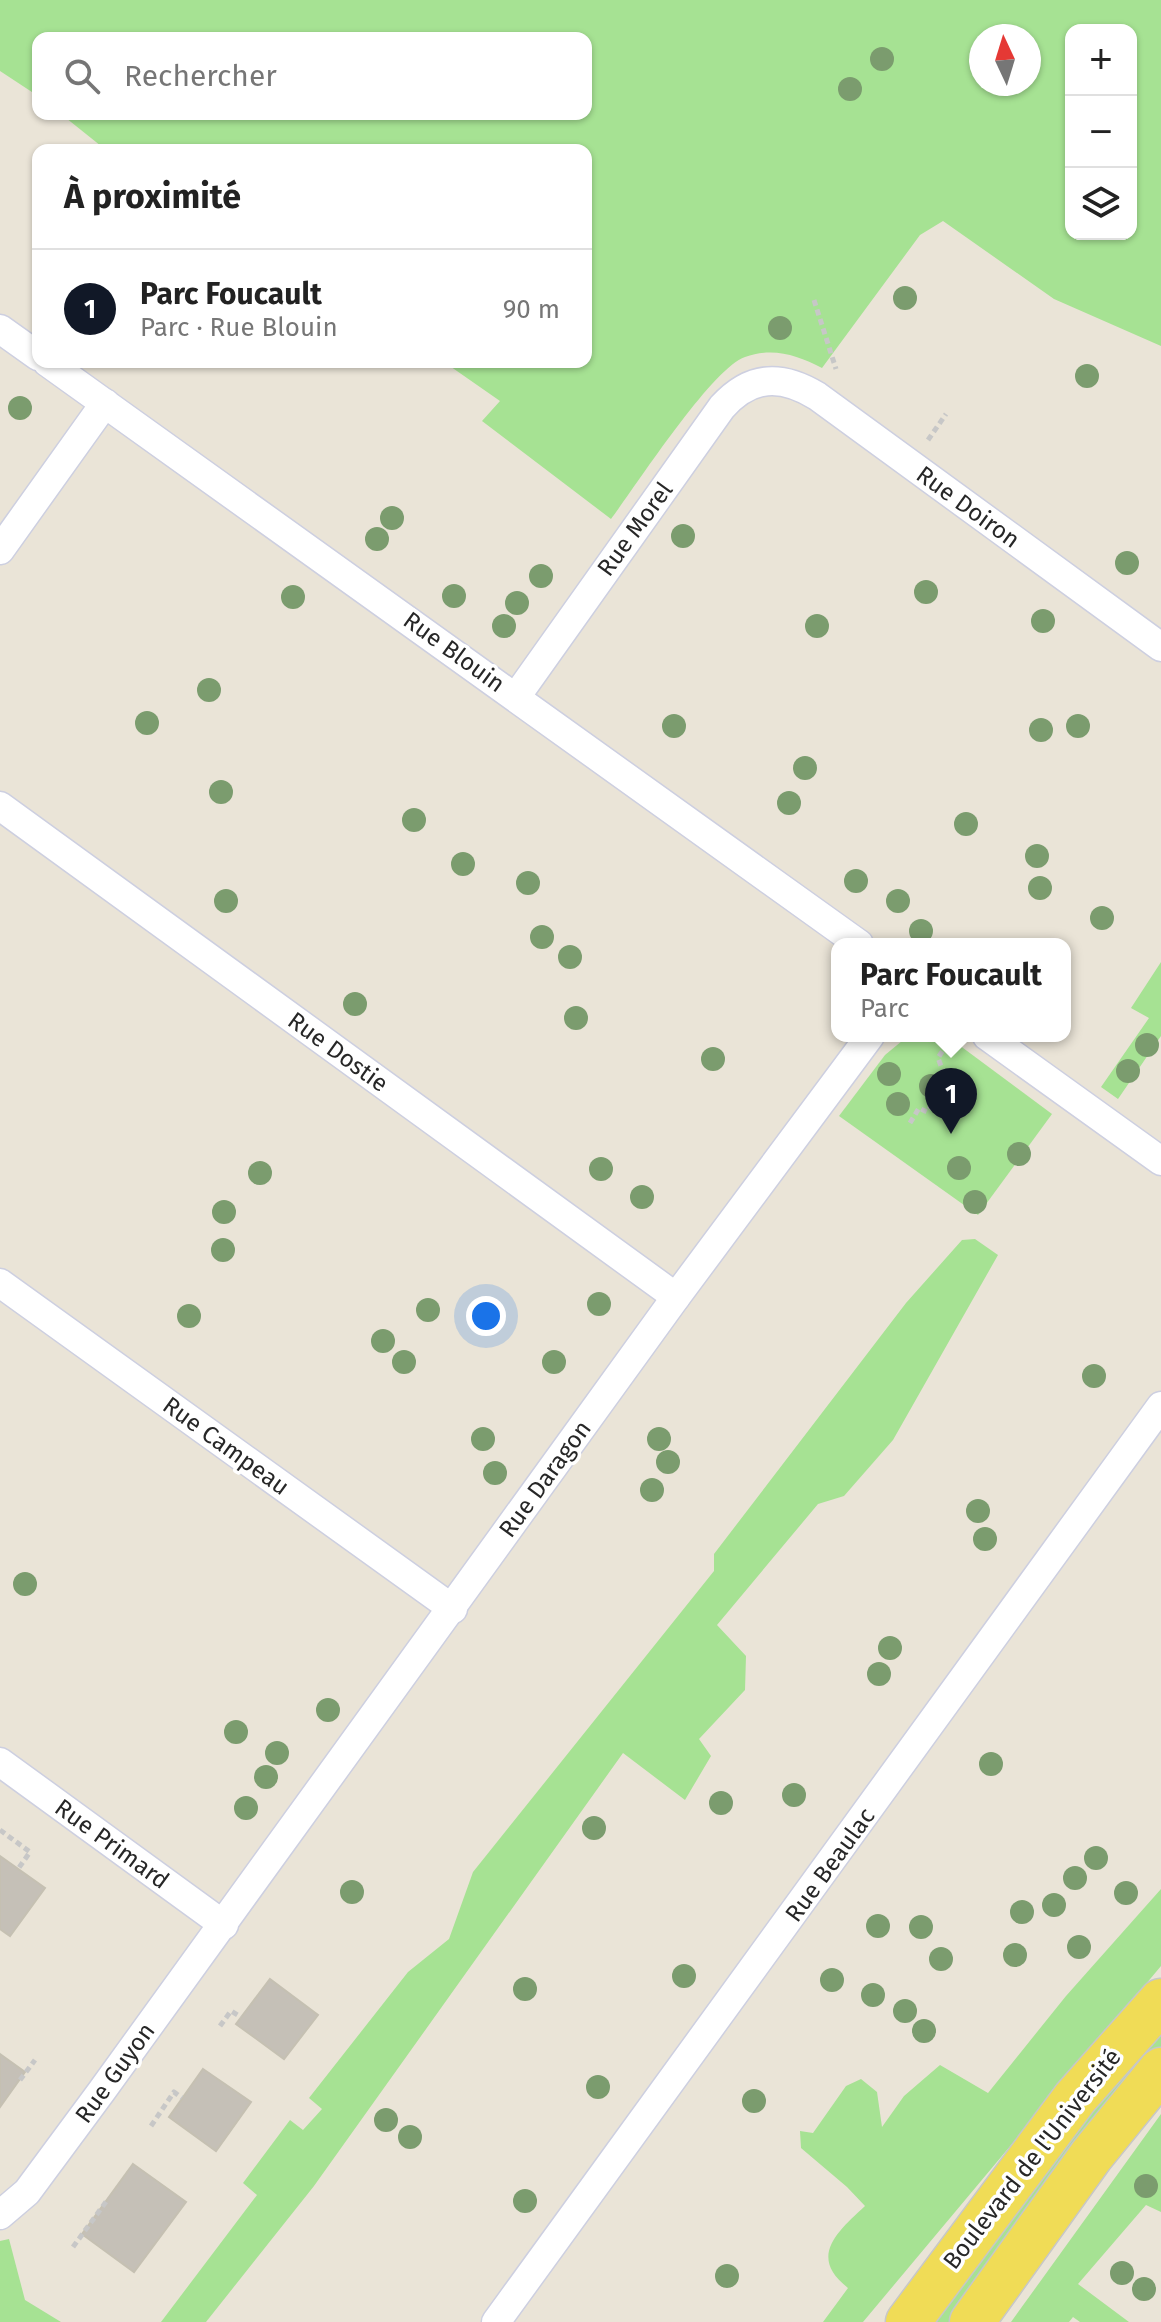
<!DOCTYPE html>
<html lang="fr">
<head>
<meta charset="utf-8">
<style>
	body { margin:0; font-family:"Fira Sans",sans-serif; background:#f2f2f2; color:#222 }
	.controls { position:absolute; right:24px; top:24px; display:grid; overflow:hidden; border-radius:16px; box-shadow:0 2px 6px #0004 }
	.controls button { width:72px; height:72px; display:grid; place-items:center; padding:0; border:0; border-bottom:2px solid #e0e0e0; background:#fff; color:#222; font:40px sans-serif }
	.compass { position:absolute; left:969px; top:24px; width:72px; height:72px; border-radius:50%; background:#fff; box-shadow:0 2px 6px #0004; rotate:356deg }
	.you { position:absolute; left:486px; top:1316px; width:28px; height:28px; margin:-20px; border:6px solid #fff; border-radius:50%; background:#1a73e8; box-shadow:0 0 0 12px #1a73e833 }
	.badge { display:grid; place-items:center; width:52px; height:52px; border-radius:50%; background:#111827; color:#fff; font-size:26px; font-weight:700 }
	.pin { position:absolute; translate:-50% -66px; filter:drop-shadow(0 2px 4px #0008) }
	.pin::after { content:''; position:absolute; top:42px; width:28px; height:24px; background:inherit; clip-path:polygon(0 0,100% 0,50% 100%) }
	.popup { position:absolute; left:831px; top:938px; width:240px; height:104px; box-sizing:border-box; display:grid; place-content:center; border-radius:16px; background:#fff; filter:drop-shadow(0 2px 6px #0005); font-size:26px; white-space:nowrap; color:#767676 }
	.popup b { font-size:30px; color:#222 }
	.popup::after { content:''; position:absolute; left:50%; top:100%; margin-left:-16px; border:16px solid transparent; border-top-color:#fff }
	.list { margin:0; padding:0; list-style:none }
	h2 { display:flex; justify-content:space-between; align-items:center; height:104px; margin:0; padding:0 32px; font-size:34px }
	h2 small { font-size:26px; font-weight:400; color:#767676 }
	.list li { display:grid; grid-template-columns:52px 1fr auto; gap:24px; align-items:center; box-sizing:border-box; height:120px; padding:0 32px; border-top:2px solid #e0e0e0 }
	.list b { display:block; font-size:30px; white-space:nowrap }
	.list p { margin:0; font-size:26px; white-space:nowrap; color:#767676 }
	.list em { font-size:26px; font-style:normal; color:#767676 }
	.icon { flex:none; width:44px; height:44px; fill:none; stroke:currentColor; stroke-width:2; stroke-linecap:round; stroke-linejoin:round }
	.map { position:relative; flex:none; width:1161px; height:2322px; overflow:hidden }
	.search { position:absolute; background:#fff; box-shadow:0 2px 6px #0004; left:32px; top:32px; width:560px; height:88px; display:flex; align-items:center; gap:20px; box-sizing:border-box; padding:0 28px; border-radius:16px; color:#767676; font-size:30px }
	.panel { position:absolute; background:#fff; box-shadow:0 2px 6px #0004; left:32px; top:144px; width:560px; height:224px; border-radius:16px }
	.map>svg:first-child { display:block }
	.green { fill:#a6e293; fill-rule:evenodd }
	.building { fill:#c5c0b7; stroke:#c5c0b2; stroke-width:2 }
	.lines { fill:none; stroke-linecap:round; stroke-linejoin:round }
	.minor-casing { stroke:#cdcfe0; stroke-width:31 }
	.primary-casing { stroke:#c7c7c7; stroke-width:47 }
	.path { stroke:#c7c7c7; stroke-width:5; stroke-dasharray:6 4; stroke-linecap:butt }
	.minor { stroke:#fff; stroke-width:28 }
	.primary { stroke:#f0dc56; stroke-width:44 }
	.tree { fill:#7b9c6e }
	.labels { text-anchor:middle; dominant-baseline:central; stroke-width:7; stroke-linejoin:round; paint-order:stroke }
	.street-label { font-size:24px; fill:#272727; stroke:#fff }
</style>
</head>
<body>
<div class="map">
<svg width="1161" height="2322" viewBox="0 0 1161 2322">
	<rect width="100%" height="100%" fill="#eae4d7"/>
	<g class="green">
		<path d="M 0,0 L 1161,0 L 1161,346 L 1054,299 L 943,221 L 920,235 L 822,368 C 797,355 773,347 745,357 C 711,369 636,486 611,519 L 482,421 L 500,401 L 444,362 L 586,362 L 586,150 L 106,150 L 61,114 L 586,114 L 586,38 L 38,38 L 38,96 L 0,71 ZM 1071,30 L 1131,30 L 1131,234 L 1071,234 ZM 981,36 L 1029,36 L 1029,84 L 981,84 Z"/>
		<path d="M 1161,962 L 1161,1036 L 1118,1099 L 1101,1087 L 1149,1018 L 1131,1008 Z"/>
		<path d="M 908,1036 L 939,1036 L 955,1042 L 1052,1114 L 978,1215 L 839,1116 L 885,1055 Z"/>
		<path d="M 975,1239 L 998,1255 L 893,1440 L 844,1496 L 818,1504 L 717,1625 L 746,1656 L 745,1690 L 699,1739 L 711,1756 L 685,1800 L 623,1753 L 314,2186 L 206,2322 L 161,2322 L 257,2195 L 243,2183 L 290,2120 L 303,2130 L 322,2109 L 309,2098 L 408,1972 L 449,1939 L 473,1872 L 714,1571 L 714,1554 L 906,1303 L 962,1240 Z"/>
		<path d="M 1161,1889 L 1161,1966 L 863,2322 L 823,2322 L 848,2288 C 808,2257 837,2232 865,2206 L 847,2187 L 801,2148 L 800,2131 L 813,2133 L 846,2086 L 861,2079 L 877,2092 L 882,2127 L 904,2096 L 940,2065 L 988,2093 L 1066,1996 Z"/>
		<path d="M 1161,2029 L 1161,2048 L 1072,2153 L 950,2322 L 933,2322 L 998,2223 Z"/>
		<path d="M 1161,2114 L 1161,2212 L 1146,2205 L 1078,2284 L 1129,2322 L 1080,2322 L 1073,2317 L 1069,2322 L 1011,2322 Z"/>
		<path d="M 9,2239 L 25,2300 L 61,2322 L 0,2322 L 0,2241 Z"/>
	</g>
	<g class="building">
		<path d="M 0,1856 L 45,1888 L 10,1936 L 0,1929 Z"/>
		<path d="M 270,1979 L 318,2015 L 284,2059 L 236,2024 Z"/>
		<path d="M 0,2054 L 25,2072 L 0,2107 Z"/>
		<path d="M 203,2069 L 251,2102 L 216,2151 L 169,2117 Z"/>
		<path d="M 133,2164 L 186,2202 L 134,2272 L 82,2234 Z"/>
	</g>
	<g class="lines">
		<defs>
			<g id="minor">
				<path d="M 0,329 L 38,356"/>
				<path d="M 47,362 L 859,944"/>
				<path d="M 0,550 L 105,403"/>
				<path d="M 516,697 L 722,407 C 751,375 781,374 817,396 L 1161,647"/>
				<path d="M 0,806 L 676,1297"/>
				<path d="M 987,1036 L 1161,1161"/>
				<path d="M 0,1283 L 453,1609"/>
				<path d="M 0,1762 L 224,1925"/>
				<path d="M 0,2215 L 27,2192 L 101,2092 L 676,1297 L 870,1036"/>
				<path d="M 496,2322 L 1161,1406"/>
			</g>
			<g id="primary">
				<path d="M 908,2322 L 1075,2098 L 1161,2001"/>
				<path d="M 972,2322 L 1091,2156 L 1161,2070"/>
			</g>
		</defs>
		<use href="#minor" class="minor-casing"/>
		<use href="#primary" class="primary-casing"/>
		<g class="path">
			<path d="M 814,300 L 836,369"/>
			<path d="M 928,440 L 946,414"/>
			<path d="M 910,1123 L 919,1108 L 927,1112 L 947,1082 L 938,1058 L 952,1036"/>
			<path d="M 0,1830 L 30,1852 L 18,1869"/>
			<path d="M 220,2026 L 231,2011 L 241,2017"/>
			<path d="M 20,2080 L 35,2060"/>
			<path d="M 151,2126 L 174,2092 L 182,2098"/>
			<path d="M 73,2247 L 108,2199"/>
		</g>
		<use href="#minor" class="minor"/>
		<use href="#primary" class="primary"/>
	</g>
	<g class="tree">
		<circle cx="882" cy="59" r="12"/>
		<circle cx="850" cy="89" r="12"/>
		<circle cx="905" cy="298" r="12"/>
		<circle cx="780" cy="328" r="12"/>
		<circle cx="1087" cy="376" r="12"/>
		<circle cx="20" cy="408" r="12"/>
		<circle cx="392" cy="518" r="12"/>
		<circle cx="683" cy="536" r="12"/>
		<circle cx="377" cy="539" r="12"/>
		<circle cx="1127" cy="563" r="12"/>
		<circle cx="541" cy="576" r="12"/>
		<circle cx="926" cy="592" r="12"/>
		<circle cx="454" cy="596" r="12"/>
		<circle cx="293" cy="597" r="12"/>
		<circle cx="517" cy="603" r="12"/>
		<circle cx="1043" cy="621" r="12"/>
		<circle cx="504" cy="626" r="12"/>
		<circle cx="817" cy="626" r="12"/>
		<circle cx="209" cy="690" r="12"/>
		<circle cx="147" cy="723" r="12"/>
		<circle cx="674" cy="726" r="12"/>
		<circle cx="1078" cy="726" r="12"/>
		<circle cx="1041" cy="730" r="12"/>
		<circle cx="805" cy="768" r="12"/>
		<circle cx="221" cy="792" r="12"/>
		<circle cx="789" cy="803" r="12"/>
		<circle cx="414" cy="820" r="12"/>
		<circle cx="966" cy="824" r="12"/>
		<circle cx="1037" cy="856" r="12"/>
		<circle cx="463" cy="864" r="12"/>
		<circle cx="856" cy="881" r="12"/>
		<circle cx="528" cy="883" r="12"/>
		<circle cx="1040" cy="888" r="12"/>
		<circle cx="226" cy="901" r="12"/>
		<circle cx="898" cy="901" r="12"/>
		<circle cx="1102" cy="918" r="12"/>
		<circle cx="921" cy="931" r="12"/>
		<circle cx="542" cy="937" r="12"/>
		<circle cx="570" cy="957" r="12"/>
		<circle cx="355" cy="1004" r="12"/>
		<circle cx="576" cy="1018" r="12"/>
		<circle cx="1147" cy="1045" r="12"/>
		<circle cx="713" cy="1059" r="12"/>
		<circle cx="1128" cy="1071" r="12"/>
		<circle cx="889" cy="1074" r="12"/>
		<circle cx="931" cy="1086" r="12"/>
		<circle cx="898" cy="1104" r="12"/>
		<circle cx="1019" cy="1154" r="12"/>
		<circle cx="959" cy="1168" r="12"/>
		<circle cx="601" cy="1169" r="12"/>
		<circle cx="260" cy="1173" r="12"/>
		<circle cx="642" cy="1197" r="12"/>
		<circle cx="975" cy="1202" r="12"/>
		<circle cx="224" cy="1212" r="12"/>
		<circle cx="223" cy="1250" r="12"/>
		<circle cx="599" cy="1304" r="12"/>
		<circle cx="428" cy="1310" r="12"/>
		<circle cx="189" cy="1316" r="12"/>
		<circle cx="383" cy="1341" r="12"/>
		<circle cx="404" cy="1362" r="12"/>
		<circle cx="554" cy="1362" r="12"/>
		<circle cx="1094" cy="1376" r="12"/>
		<circle cx="483" cy="1439" r="12"/>
		<circle cx="659" cy="1439" r="12"/>
		<circle cx="668" cy="1462" r="12"/>
		<circle cx="495" cy="1473" r="12"/>
		<circle cx="652" cy="1490" r="12"/>
		<circle cx="978" cy="1511" r="12"/>
		<circle cx="985" cy="1539" r="12"/>
		<circle cx="25" cy="1584" r="12"/>
		<circle cx="890" cy="1648" r="12"/>
		<circle cx="879" cy="1674" r="12"/>
		<circle cx="328" cy="1710" r="12"/>
		<circle cx="236" cy="1732" r="12"/>
		<circle cx="277" cy="1753" r="12"/>
		<circle cx="991" cy="1764" r="12"/>
		<circle cx="266" cy="1777" r="12"/>
		<circle cx="794" cy="1795" r="12"/>
		<circle cx="721" cy="1803" r="12"/>
		<circle cx="246" cy="1808" r="12"/>
		<circle cx="594" cy="1828" r="12"/>
		<circle cx="1096" cy="1858" r="12"/>
		<circle cx="1075" cy="1878" r="12"/>
		<circle cx="352" cy="1892" r="12"/>
		<circle cx="1126" cy="1893" r="12"/>
		<circle cx="1054" cy="1905" r="12"/>
		<circle cx="1022" cy="1912" r="12"/>
		<circle cx="878" cy="1926" r="12"/>
		<circle cx="921" cy="1927" r="12"/>
		<circle cx="1079" cy="1947" r="12"/>
		<circle cx="1015" cy="1955" r="12"/>
		<circle cx="941" cy="1959" r="12"/>
		<circle cx="684" cy="1976" r="12"/>
		<circle cx="832" cy="1980" r="12"/>
		<circle cx="525" cy="1989" r="12"/>
		<circle cx="873" cy="1995" r="12"/>
		<circle cx="905" cy="2011" r="12"/>
		<circle cx="924" cy="2031" r="12"/>
		<circle cx="598" cy="2087" r="12"/>
		<circle cx="754" cy="2101" r="12"/>
		<circle cx="386" cy="2120" r="12"/>
		<circle cx="410" cy="2137" r="12"/>
		<circle cx="1146" cy="2186" r="12"/>
		<circle cx="525" cy="2201" r="12"/>
		<circle cx="1122" cy="2273" r="12"/>
		<circle cx="727" cy="2276" r="12"/>
		<circle cx="1144" cy="2289" r="12"/>
	</g>
	<g class="labels">
		<g class="street-label">
			<text transform="translate(968 507) rotate(36)">Rue Doiron</text>
			<text transform="translate(635 529) rotate(-54)">Rue Morel</text>
			<text transform="translate(454 652) rotate(36)">Rue Blouin</text>
			<text transform="translate(338 1052) rotate(36)">Rue Dostie</text>
			<text transform="translate(226 1446) rotate(36)">Rue Campeau</text>
			<text transform="translate(545 1479) rotate(-54)">Rue Daragon</text>
			<text transform="translate(112 1844) rotate(36)">Rue Primard</text>
			<text transform="translate(830 1865) rotate(-54)">Rue Beaulac</text>
			<text transform="translate(115 2073) rotate(-54)">Rue Guyon</text>
			<text transform="translate(1032 2159) rotate(-52)">Boulevard de l'Université</text>
		</g>
	</g>
</svg>
<div class="controls">
<button>+</button>
<button>−</button>
<button><svg class="icon" aria-label="layers" viewBox="0 0 24 24"><path d="M12 4l9 5-9 5-9-5zM3 14l9 5 9-5"/></svg></button>
</div>
<svg class="compass" viewBox="-18 -18 36 36"><path d="M0-13l5 13h-10z" fill="#e53935"/><path d="M0 13l5-13h-10z" fill="#767676"/></svg>
<div class="you"></div>
<div class="pin badge" style="left:951px;top:1134px">1</div>
<div class="popup"><b>Parc Foucault</b>Parc</div>
<div class="search"><svg class="icon" aria-label="search" viewBox="0 0 24 24"><circle cx="10" cy="10" r="6"/><path d="M15 15l6 6"/></svg>Rechercher</div>
<section class="panel">
<h2>À proximité<small></small></h2>
<ul class="list">
<li><span class="badge">1</span><div><b>Parc Foucault</b><p>Parc · Rue Blouin</p></div><em>90 m</em></li>
</ul>
</section>
</div>
</body>
</html>
